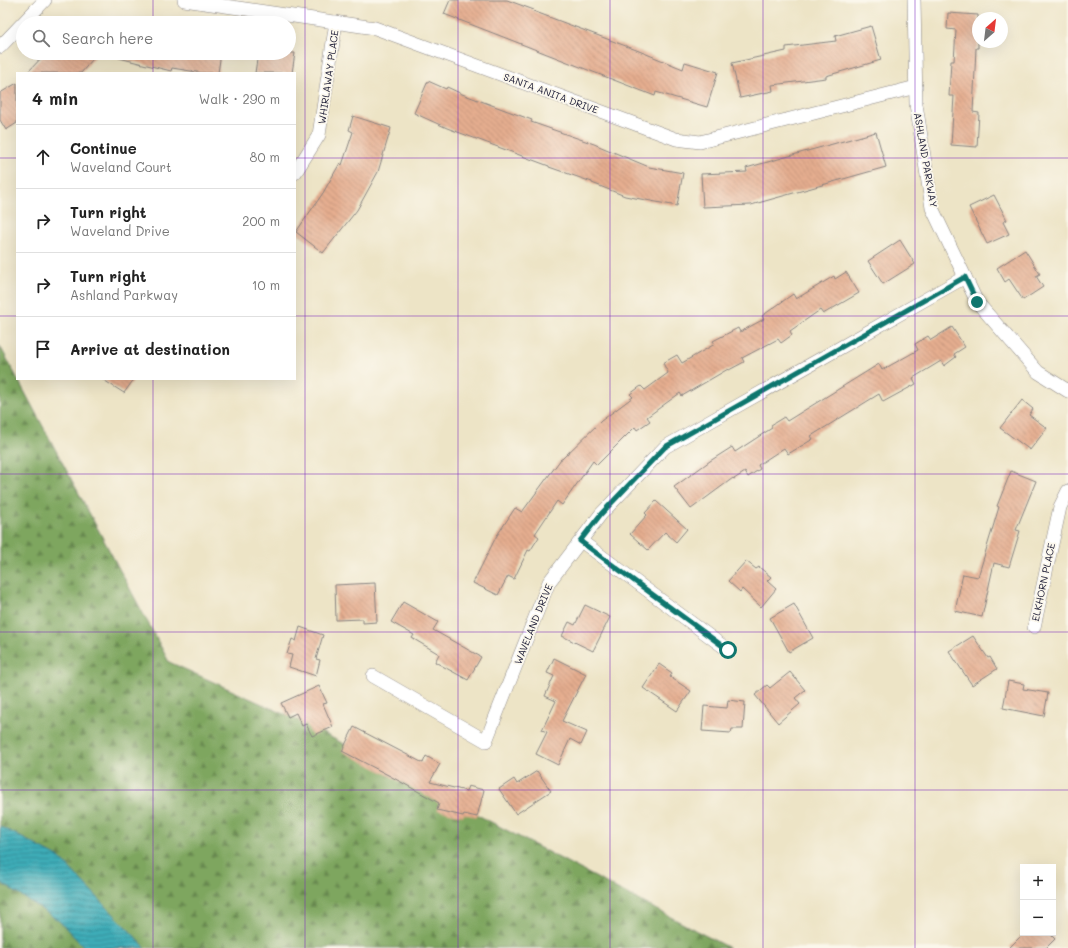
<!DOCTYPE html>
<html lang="en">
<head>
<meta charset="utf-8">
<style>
	body { margin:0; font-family:Mali,sans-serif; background:#f6f6f6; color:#222 }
	.controls { position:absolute; right:12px; bottom:12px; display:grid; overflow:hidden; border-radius:0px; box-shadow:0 4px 16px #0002 }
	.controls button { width:36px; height:36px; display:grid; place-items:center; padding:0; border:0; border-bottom:1px solid #e0e0e0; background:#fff; color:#222; font:20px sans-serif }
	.compass { position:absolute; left:972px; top:12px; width:36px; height:36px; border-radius:50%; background:#fff; box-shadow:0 4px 16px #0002; rotate:28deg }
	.stop { position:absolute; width:12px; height:12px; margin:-9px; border:3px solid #0f766e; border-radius:50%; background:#fff }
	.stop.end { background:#0f766e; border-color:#fff; box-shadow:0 1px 4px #0008 }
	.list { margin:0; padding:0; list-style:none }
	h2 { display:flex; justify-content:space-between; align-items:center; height:52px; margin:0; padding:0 16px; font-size:17px }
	h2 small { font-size:13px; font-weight:400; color:#767676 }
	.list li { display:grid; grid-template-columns:26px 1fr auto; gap:12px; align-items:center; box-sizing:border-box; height:64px; padding:0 16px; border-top:1px solid #e0e0e0 }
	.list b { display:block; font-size:15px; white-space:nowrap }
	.list p { margin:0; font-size:13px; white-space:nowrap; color:#767676 }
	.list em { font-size:13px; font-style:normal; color:#767676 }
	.icon { flex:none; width:22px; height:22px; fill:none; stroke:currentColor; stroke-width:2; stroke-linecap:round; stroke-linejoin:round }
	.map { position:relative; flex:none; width:1068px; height:948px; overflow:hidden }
	.search { position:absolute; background:#fff; box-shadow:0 4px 16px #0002; left:16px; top:16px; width:280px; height:44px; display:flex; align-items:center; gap:10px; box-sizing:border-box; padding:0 14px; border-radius:22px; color:#767676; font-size:15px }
	.panel { position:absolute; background:#fff; box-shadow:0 4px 16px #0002; left:16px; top:72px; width:280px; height:308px; border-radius:0px }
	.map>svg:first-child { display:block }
	.forest { fill:url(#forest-firs); stroke:#50644c }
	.water { fill:url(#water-rules); stroke:#2f6779 }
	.building { fill:url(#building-back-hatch) }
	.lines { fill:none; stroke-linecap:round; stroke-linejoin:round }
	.street-casing { stroke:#888380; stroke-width:14 }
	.street { stroke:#fff; stroke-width:13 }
	.route { stroke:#0f766e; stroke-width:5 }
	.grid { fill:none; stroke:#7b2cbf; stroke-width:1; stroke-opacity:0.55 }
	.labels { text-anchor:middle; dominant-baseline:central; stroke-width:3.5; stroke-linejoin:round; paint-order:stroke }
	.street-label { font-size:10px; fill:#22223b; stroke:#fbf7ec }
</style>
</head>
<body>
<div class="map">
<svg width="1068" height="948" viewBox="0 0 1068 948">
	<defs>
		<pattern id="forest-firs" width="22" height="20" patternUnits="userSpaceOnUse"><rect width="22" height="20" fill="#7ea65e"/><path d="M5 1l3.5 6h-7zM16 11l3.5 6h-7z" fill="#67874f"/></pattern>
		<pattern id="water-rules" width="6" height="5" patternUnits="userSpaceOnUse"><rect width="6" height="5" fill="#3cacb7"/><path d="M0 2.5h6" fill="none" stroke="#328c96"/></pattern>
		<pattern id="building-back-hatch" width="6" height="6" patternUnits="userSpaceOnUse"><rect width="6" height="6" fill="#e5ad8f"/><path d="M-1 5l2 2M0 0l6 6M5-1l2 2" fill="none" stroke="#b98c76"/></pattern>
	</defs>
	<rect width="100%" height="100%" fill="#fbf7ec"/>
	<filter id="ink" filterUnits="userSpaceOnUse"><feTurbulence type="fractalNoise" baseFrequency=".025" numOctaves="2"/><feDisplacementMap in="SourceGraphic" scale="8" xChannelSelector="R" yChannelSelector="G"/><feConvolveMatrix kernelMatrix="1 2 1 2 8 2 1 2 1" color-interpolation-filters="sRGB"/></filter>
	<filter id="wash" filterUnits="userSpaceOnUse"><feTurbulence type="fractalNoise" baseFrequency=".012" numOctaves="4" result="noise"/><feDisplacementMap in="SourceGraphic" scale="16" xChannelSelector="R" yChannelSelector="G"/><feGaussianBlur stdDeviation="0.9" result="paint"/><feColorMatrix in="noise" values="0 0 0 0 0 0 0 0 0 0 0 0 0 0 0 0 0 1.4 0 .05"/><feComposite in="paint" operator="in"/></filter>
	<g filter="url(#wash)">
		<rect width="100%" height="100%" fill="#ede4c6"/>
		<path class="forest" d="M 0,346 L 169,662 L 304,723 L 729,948 L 0,948 Z"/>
		<path class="water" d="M 0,826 L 60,858 L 146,948 L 85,948 L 58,920 L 0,882 Z"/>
		<g id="blocks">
			<g class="building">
				<path d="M 450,0 L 507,0 L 534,10 L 533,11 L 639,51 L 683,69 L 685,62 L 718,72 L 707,107 L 656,92 L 655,96 L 444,14 Z"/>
				<path d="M 948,13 L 978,15 L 978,48 L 976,48 L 973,112 L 979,113 L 977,147 L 951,145 L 954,96 L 949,96 L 951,61 L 954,61 L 956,30 L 947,29 Z"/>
				<path d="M 871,26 L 881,60 L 826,76 L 826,78 L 772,85 L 773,91 L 740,98 L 732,63 L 786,51 L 786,47 L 836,41 L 835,36 Z"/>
				<path d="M 46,53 L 98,53 L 81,73 L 27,73 Z"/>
				<path d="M 119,53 L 221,53 L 218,73 L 203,73 L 172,68 L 171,71 L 119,58 Z"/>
				<path d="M 258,53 L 295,53 L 292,73 L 255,73 Z"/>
				<path d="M 428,81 L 446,89 L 447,87 L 462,94 L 532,120 L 531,122 L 594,144 L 649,167 L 683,173 L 677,206 L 625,196 L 592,183 L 592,182 L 549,167 L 549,166 L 447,128 L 414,113 Z"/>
				<path d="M 17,83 L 17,123 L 6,130 L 0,120 L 0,93 Z"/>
				<path d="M 353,116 L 391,128 L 378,172 L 357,210 L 323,253 L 296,232 L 323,193 L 340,163 L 342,165 L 353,132 L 349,130 Z"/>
				<path d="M 876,132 L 886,167 L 751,205 L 703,207 L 701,174 L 747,172 L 746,168 Z"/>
				<path d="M 994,195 L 1007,220 L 1003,222 L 1009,234 L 987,244 L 969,207 Z"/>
				<path d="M 900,240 L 915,264 L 883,284 L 868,261 Z"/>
				<path d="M 1025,250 L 1040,274 L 1036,276 L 1043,287 L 1023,300 L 1009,279 L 1005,282 L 997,268 Z"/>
				<path d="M 846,272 L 859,293 L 823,314 L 820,310 L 790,331 L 792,335 L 781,343 L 778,339 L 742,358 L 744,362 L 729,370 L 728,369 L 682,396 L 680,393 L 647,417 L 650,421 L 637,430 L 635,427 L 597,465 L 593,461 L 562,505 L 557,501 L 535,534 L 539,537 L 530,551 L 528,550 L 514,579 L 508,576 L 498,595 L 473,583 L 496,537 L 515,508 L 522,512 L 561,459 L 562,459 L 601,421 L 633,397 L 630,394 L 641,386 L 645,390 L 668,373 L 663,363 L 677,355 L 682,363 L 715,344 L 713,341 L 738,328 L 740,332 L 764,319 L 762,316 L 793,294 L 796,299 L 834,276 L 835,279 Z"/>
				<path d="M 952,327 L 965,347 L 954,354 L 956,357 L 944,366 L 941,361 L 913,378 L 916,384 L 883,402 L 879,394 L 811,436 L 813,439 L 788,454 L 784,448 L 758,465 L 760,469 L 748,477 L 745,472 L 734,479 L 733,478 L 691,509 L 674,487 L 710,461 L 732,447 L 735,452 L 772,428 L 771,425 L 784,417 L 787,421 L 879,364 L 882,370 L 918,350 L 915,344 L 928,336 L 931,340 Z"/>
				<path d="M 102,379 L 134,379 L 124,393 Z"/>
				<path d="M 1022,400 L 1033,409 L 1029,415 L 1047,428 L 1030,450 L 1000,428 Z"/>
				<path d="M 1011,471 L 1036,481 L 1016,530 L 1020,531 L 1009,567 L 994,563 L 982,617 L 955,611 L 963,574 L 978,577 L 999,507 L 997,506 Z"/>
				<path d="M 656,501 L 687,529 L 676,542 L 665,532 L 648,550 L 630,534 L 647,515 L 645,513 Z"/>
				<path d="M 746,561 L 756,569 L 759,567 L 771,577 L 767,581 L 776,589 L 761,607 L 742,589 L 740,592 L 728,581 Z"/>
				<path d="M 375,583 L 377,622 L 363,623 L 363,619 L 336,620 L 335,585 Z"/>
				<path d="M 403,602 L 438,622 L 433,630 L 481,657 L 468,680 L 435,662 L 439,654 L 412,638 L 414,635 L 391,622 Z"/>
				<path d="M 794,604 L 813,638 L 789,652 L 770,618 Z"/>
				<path d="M 585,605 L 610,617 L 593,651 L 562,636 L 569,622 L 575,625 Z"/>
				<path d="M 300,627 L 323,635 L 316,659 L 320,660 L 316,676 L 289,667 L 292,655 L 287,654 L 292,639 L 296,641 Z"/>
				<path d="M 973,636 L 988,658 L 990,657 L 997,669 L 972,685 L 949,651 Z"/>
				<path d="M 554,658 L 586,674 L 562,721 L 587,732 L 581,745 L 570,739 L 558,765 L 536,754 L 547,732 L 542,730 L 556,701 L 545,696 L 554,676 L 547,673 Z"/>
				<path d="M 659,664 L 672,673 L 670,677 L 691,691 L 677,711 L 643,688 Z"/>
				<path d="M 790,672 L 805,690 L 795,698 L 800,704 L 778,723 L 755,695 L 767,685 L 770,688 Z"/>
				<path d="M 1008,681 L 1024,684 L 1023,689 L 1048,693 L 1044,716 L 1003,708 Z"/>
				<path d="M 319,686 L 327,703 L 323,704 L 333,727 L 312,736 L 306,724 L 302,726 L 296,713 L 288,717 L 281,703 Z"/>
				<path d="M 728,700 L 745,702 L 743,729 L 732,729 L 731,733 L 702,731 L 704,706 L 727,708 Z"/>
				<path d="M 354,727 L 423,763 L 426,756 L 440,764 L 430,782 L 466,791 L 468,786 L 484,790 L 477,817 L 464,814 L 463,816 L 437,810 L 439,803 L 390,776 L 342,751 Z"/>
				<path d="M 537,771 L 551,791 L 516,814 L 499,789 L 514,779 L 517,784 Z"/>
				<path d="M 1024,933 L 1049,933 L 1055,939 L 1046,948 L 1009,948 Z"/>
			</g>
		</g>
	</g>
	<g filter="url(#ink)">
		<use href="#blocks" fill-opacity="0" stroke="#888380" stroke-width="1"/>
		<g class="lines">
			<defs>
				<g id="street">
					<path d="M 184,0 L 375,28 L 676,139 L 700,142 L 916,87"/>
					<path d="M 914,0 L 916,104 L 932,208 L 977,302 L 1038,372 L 1068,391"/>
					<path d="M 0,47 L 45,0"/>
					<path d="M 295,173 L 319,135 L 336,22"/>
					<path d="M 581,541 L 728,650"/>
					<path d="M 1034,627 L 1060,507 L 1068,491"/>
					<path d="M 373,676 L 486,741 L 549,582 L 601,514 L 665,447 L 965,277"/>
				</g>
			</defs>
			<use href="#street" class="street-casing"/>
			<use href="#street" class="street"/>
		</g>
	</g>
	<g class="lines" filter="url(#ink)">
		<path class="route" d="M 728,650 L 580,541 L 601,514 L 665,447 L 965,277 L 977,302"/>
	</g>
	<path class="grid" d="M 153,0 L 153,23M 305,0 L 305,948M 458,0 L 458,948M 610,0 L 610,948M 763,0 L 763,948M 915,0 L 915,948M 153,53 L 153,73M 0,158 L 17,158M 295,158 L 1068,158M 0,316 L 17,316M 295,316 L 1068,316M 153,379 L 153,948M 0,474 L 1068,474M 0,632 L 1068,632M 0,790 L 1068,790"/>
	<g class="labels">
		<g class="street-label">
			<text transform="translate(328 77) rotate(-82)">WHIRLAWAY PLACE</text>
			<text transform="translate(551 93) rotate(20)">SANTA ANITA DRIVE</text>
			<text transform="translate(926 160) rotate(80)">ASHLAND PARKWAY</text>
			<text transform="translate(1043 582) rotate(-78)">ELKHORN PLACE</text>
			<text transform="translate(533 624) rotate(-68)">WAVELAND DRIVE</text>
		</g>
	</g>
</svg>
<div class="controls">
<button>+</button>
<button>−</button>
</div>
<svg class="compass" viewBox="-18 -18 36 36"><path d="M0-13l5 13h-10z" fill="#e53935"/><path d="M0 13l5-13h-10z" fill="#767676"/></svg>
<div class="stop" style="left:728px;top:650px"></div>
<div class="stop end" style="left:977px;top:302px"></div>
<div class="search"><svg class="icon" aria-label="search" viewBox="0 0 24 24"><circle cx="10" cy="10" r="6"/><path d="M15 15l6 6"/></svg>Search here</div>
<section class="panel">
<h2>4 min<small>Walk · 290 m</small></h2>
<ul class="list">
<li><svg class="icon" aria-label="ahead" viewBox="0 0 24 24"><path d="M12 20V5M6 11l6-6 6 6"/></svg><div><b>Continue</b><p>Waveland Court</p></div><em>80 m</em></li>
<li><svg class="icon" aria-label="right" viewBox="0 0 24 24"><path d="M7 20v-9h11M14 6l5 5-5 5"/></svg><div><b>Turn right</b><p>Waveland Drive</p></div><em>200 m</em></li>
<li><svg class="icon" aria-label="right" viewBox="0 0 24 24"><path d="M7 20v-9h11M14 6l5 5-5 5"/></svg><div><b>Turn right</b><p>Ashland Parkway</p></div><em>10 m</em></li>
<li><svg class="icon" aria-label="arrive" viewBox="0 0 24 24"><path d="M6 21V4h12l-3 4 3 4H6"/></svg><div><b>Arrive at destination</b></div></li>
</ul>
</section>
</div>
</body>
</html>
